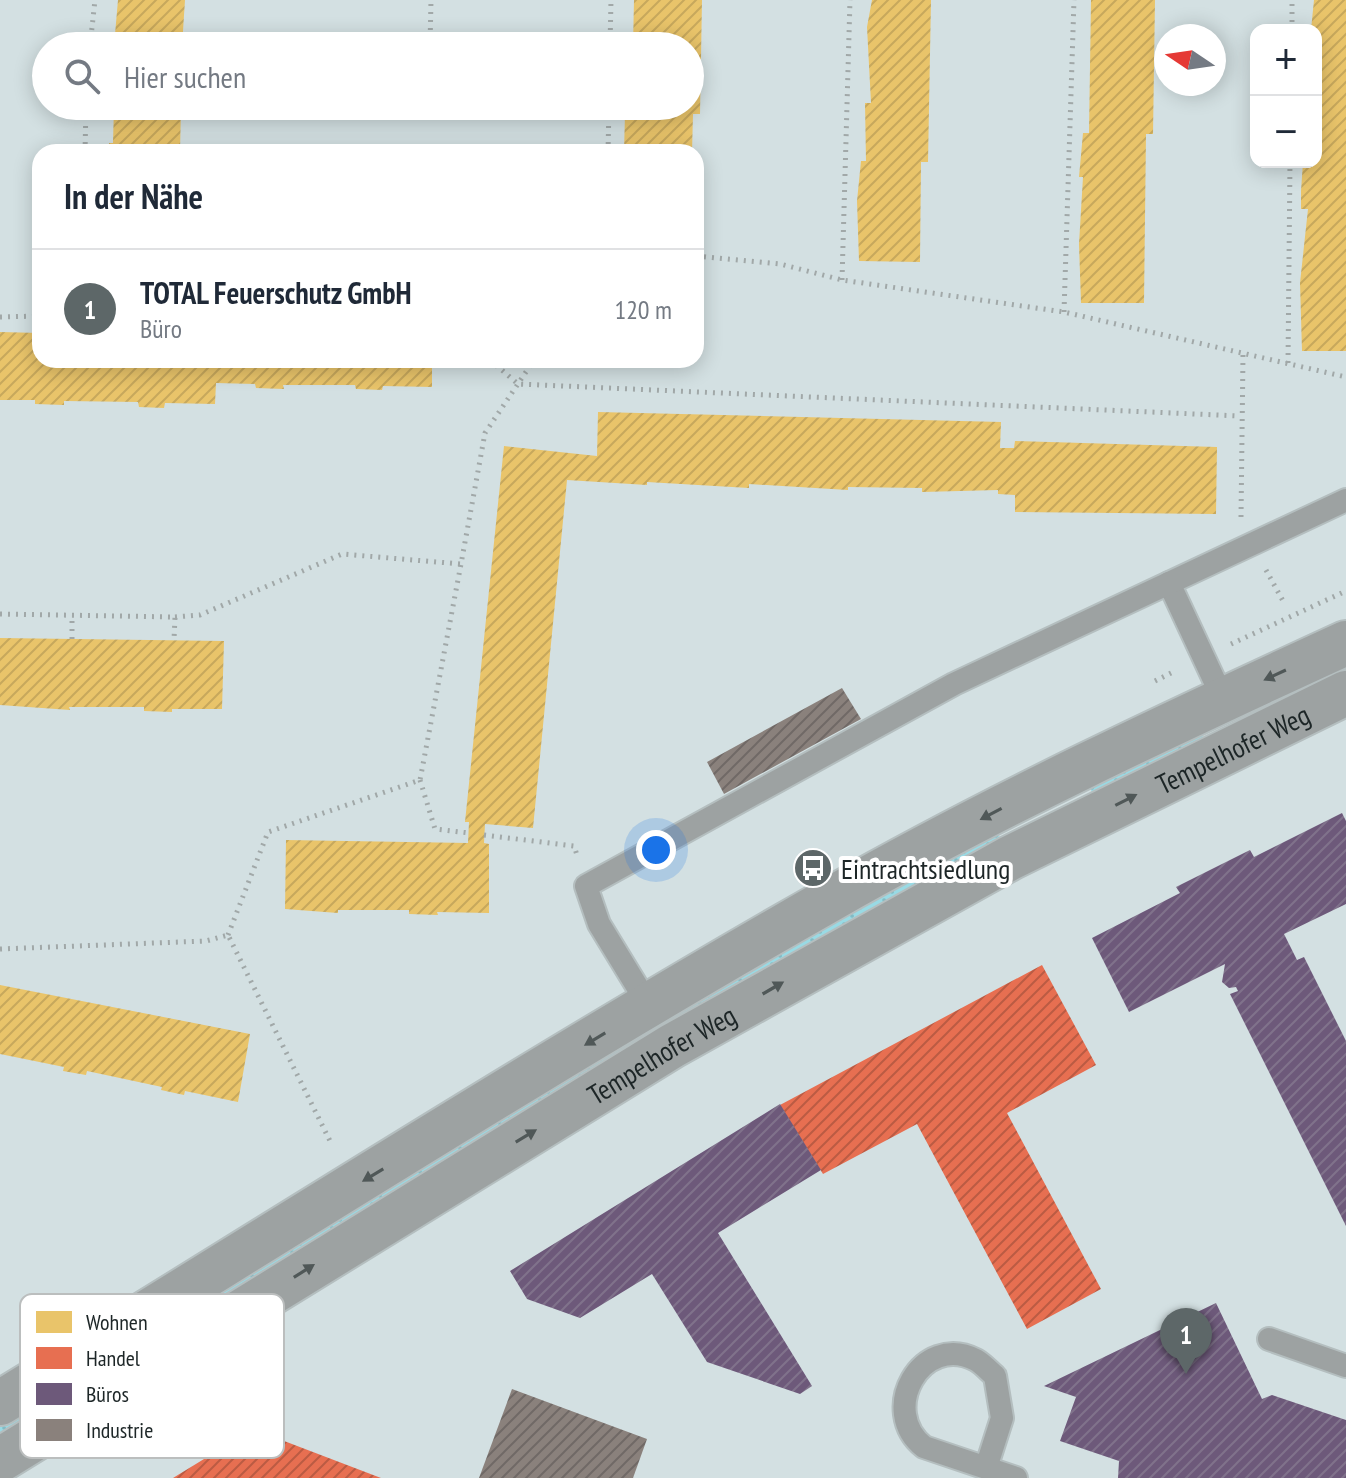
<!DOCTYPE html>
<html lang="de">
<head>
<meta charset="utf-8">
<style>
	body { margin:0; font-family:"PT Sans Narrow",sans-serif; background:#f2f2f3; color:#1f2937 }
	.controls { position:absolute; right:24px; top:24px; display:grid; overflow:hidden; border-radius:16px; box-shadow:0 4px 20px #0003 }
	.controls button { width:72px; height:72px; display:grid; place-items:center; padding:0; border:0; border-bottom:2px solid #e0e1e3; background:#fff; color:#1f2937; font:40px sans-serif }
	.compass { position:absolute; left:1154px; top:24px; width:72px; height:72px; border-radius:50%; background:#fff; box-shadow:0 4px 20px #0003; rotate:283deg }
	.you { position:absolute; left:656px; top:850px; width:28px; height:28px; margin:-20px; border:6px solid #fff; border-radius:50%; background:#1a73e8; box-shadow:0 0 0 12px #1a73e833 }
	.badge { display:grid; place-items:center; width:52px; height:52px; border-radius:50%; background:#5d6768; color:#fff; font-size:26px; font-weight:700 }
	.pin { position:absolute; translate:-50% -66px; filter:drop-shadow(0 2px 4px #0008) }
	.pin::after { content:''; position:absolute; top:42px; width:28px; height:24px; background:inherit; clip-path:polygon(0 0,100% 0,50% 100%) }
	.list { margin:0; padding:0; list-style:none }
	h2 { display:flex; justify-content:space-between; align-items:center; height:104px; margin:0; padding:0 32px; font-size:34px }
	h2 small { font-size:26px; font-weight:400; color:#747a83 }
	.list li { display:grid; grid-template-columns:52px 1fr auto; gap:24px; align-items:center; box-sizing:border-box; height:120px; padding:0 32px; border-top:2px solid #e0e1e3 }
	.list b { display:block; font-size:30px; white-space:nowrap }
	.list p { margin:0; font-size:26px; white-space:nowrap; color:#747a83 }
	.list em { font-size:26px; font-style:normal; color:#747a83 }
	.icon { flex:none; width:44px; height:44px; fill:none; stroke:currentColor; stroke-width:2; stroke-linecap:round; stroke-linejoin:round }
	.map { position:relative; flex:none; width:1346px; height:1478px; overflow:hidden }
	.search { position:absolute; background:#fff; box-shadow:0 4px 20px #0003; left:32px; top:32px; width:672px; height:88px; display:flex; align-items:center; gap:20px; box-sizing:border-box; padding:0 28px; border-radius:44px; color:#747a83; font-size:30px }
	.panel { position:absolute; background:#fff; box-shadow:0 4px 20px #0003; left:32px; top:144px; width:672px; height:224px; border-radius:24px }
	.map>svg:first-child { display:block }
	.grass { fill:url(#grass-dots) }
	.homes { fill:url(#homes-hatch) }
	.shops { fill:url(#shops-hatch) }
	.offices { fill:url(#offices-hatch) }
	.industry { fill:url(#industry-hatch) }
	.lines { fill:none; stroke-linecap:round; stroke-linejoin:round }
	.service-casing { stroke:#b4bebf; stroke-width:26 }
	.tertiary-casing { stroke:#b4bebf; stroke-width:48 }
	.path { stroke:#a1a8a8; stroke-width:5; stroke-dasharray:2 6; stroke-linecap:butt }
	.service { stroke:#9da2a2; stroke-width:22 }
	.tertiary { stroke:#9da2a2; stroke-width:44 }
	.oneway { fill:#505858 }
	.labels { text-anchor:middle; dominant-baseline:central; stroke-width:8; stroke-linejoin:round; paint-order:stroke }
	.street-label { font-size:28px; fill:#1d2627; stroke:#fff }
	.poi-label { font-size:28px; fill:#1d2627; stroke:#fff; text-anchor:start }
	.key { fill:#fff; stroke:#bbbebe; stroke-width:2 }
	.key-label { font-size:22px; fill:#1d2627 }
</style>
</head>
<body>
<div class="map">
<svg width="1346" height="1478" viewBox="0 0 1346 1478">
	<defs>
		<pattern id="grass-dots" width="8" height="8" patternUnits="userSpaceOnUse" patternTransform="scale(2)"><rect width="8" height="8" fill="#99dae4"/><path d="M2 2h.1M6 6h.1" fill="none" stroke="#83bbc4" stroke-width="1.8" stroke-linecap="round"/></pattern>
		<pattern id="homes-hatch" width="6" height="6" patternUnits="userSpaceOnUse" patternTransform="scale(2)"><rect width="6" height="6" fill="#e9c46a"/><path d="M-1 1l2-2M0 6l6-6M5 7l2-2" fill="none" stroke="#c7a85c"/></pattern>
		<pattern id="shops-hatch" width="6" height="6" patternUnits="userSpaceOnUse" patternTransform="scale(2)"><rect width="6" height="6" fill="#e76f51"/><path d="M-1 1l2-2M0 6l6-6M5 7l2-2" fill="none" stroke="#bb5b43"/></pattern>
		<pattern id="offices-hatch" width="6" height="6" patternUnits="userSpaceOnUse" patternTransform="scale(2)"><rect width="6" height="6" fill="#6d597a"/><path d="M-1 1l2-2M0 6l6-6M5 7l2-2" fill="none" stroke="#80728b"/></pattern>
		<pattern id="industry-hatch" width="6" height="6" patternUnits="userSpaceOnUse" patternTransform="scale(2)"><rect width="6" height="6" fill="#8a817c"/><path d="M-1 1l2-2M0 6l6-6M5 7l2-2" fill="none" stroke="#706966"/></pattern>
	</defs>
	<rect width="100%" height="100%" fill="#d3e0e2"/>
	<g class="grass">
		<path d="M 1200,730 L 1207,747 L 1093,798 L 1090,785 Z"/>
		<path d="M 997,832 L 1006,849 L 671,1036 L 662,1020 Z"/>
		<path d="M 655,1024 L 664,1040 L 0,1445 L 0,1425 Z"/>
	</g>
	<g class="homes">
		<path d="M 118,0 L 185,0 L 182,46 L 114,46 Z"/>
		<path d="M 634,0 L 702,0 L 700,114 L 693,114 L 692,152 L 624,152 L 625,114 L 632,114 L 632,106 L 690,106 L 690,46 L 633,46 Z"/>
		<path d="M 872,0 L 931,0 L 928,162 L 921,162 L 920,262 L 859,261 L 857,201 L 861,161 L 866,161 L 865,103 L 871,103 L 867,27 Z"/>
		<path d="M 1091,0 L 1155,0 L 1153,134 L 1146,134 L 1144,303 L 1081,303 L 1079,244 L 1083,177 L 1079,177 L 1083,133 L 1089,133 Z"/>
		<path d="M 1314,0 L 1346,0 L 1346,351 L 1302,351 L 1300,283 L 1308,209 L 1301,209 L 1301,191 L 1303,162 L 1316,162 L 1316,30 L 1311,30 Z"/>
		<path d="M 114,106 L 181,106 L 180,152 L 109,152 L 109,143 L 113,143 Z"/>
		<path d="M 0,332 L 40,333 L 40,360 L 432,360 L 432,387 L 383,386 L 382,390 L 356,389 L 355,385 L 283,385 L 284,389 L 256,388 L 255,384 L 216,383 L 215,404 L 165,403 L 164,408 L 139,407 L 138,402 L 64,401 L 64,405 L 35,404 L 35,400 L 0,400 Z"/>
		<path d="M 598,412 L 1001,422 L 1000,448 L 1014,448 L 1015,441 L 1217,447 L 1216,514 L 1015,512 L 1015,495 L 998,494 L 998,490 L 922,492 L 922,488 L 848,487 L 848,490 L 749,484 L 749,488 L 647,482 L 647,485 L 567,480 L 533,828 L 485,824 L 484,843 L 489,844 L 489,913 L 437,912 L 438,915 L 409,914 L 409,910 L 338,910 L 338,913 L 285,909 L 286,840 L 468,843 L 469,822 L 465,822 L 504,446 L 597,456 Z"/>
		<path d="M 0,638 L 224,641 L 222,709 L 172,709 L 172,712 L 144,711 L 144,707 L 69,707 L 70,710 L 0,705 Z"/>
		<path d="M 0,985 L 250,1034 L 238,1102 L 185,1091 L 184,1095 L 161,1090 L 162,1087 L 87,1071 L 86,1075 L 63,1071 L 64,1067 L 0,1054 Z"/>
	</g>
	<g class="shops">
		<path d="M 1042,965 L 1096,1065 L 1007,1113 L 1101,1289 L 1027,1329 L 917,1124 L 823,1174 L 780,1105 Z"/>
		<path d="M 253,1429 L 381,1478 L 173,1478 Z"/>
	</g>
	<g class="offices">
		<path d="M 1342,813 L 1346,821 L 1346,904 L 1284,934 L 1297,960 L 1304,957 L 1346,1041 L 1346,1226 L 1230,994 L 1238,991 L 1236,987 L 1229,988 L 1222,982 L 1225,964 L 1129,1012 L 1092,938 L 1180,893 L 1176,887 L 1250,850 L 1254,857 Z"/>
		<path d="M 780,1104 L 821,1170 L 718,1233 L 812,1386 L 800,1394 L 707,1362 L 652,1274 L 580,1318 L 527,1299 L 510,1271 Z"/>
		<path d="M 1216,1303 L 1262,1399 L 1272,1395 L 1346,1420 L 1346,1478 L 1118,1478 L 1119,1461 L 1060,1441 L 1076,1397 L 1044,1386 Z"/>
	</g>
	<g class="industry">
		<path d="M 842,688 L 861,719 L 724,794 L 707,762 Z"/>
		<path d="M 512,1389 L 647,1439 L 633,1478 L 479,1478 Z"/>
	</g>
	<g class="lines">
		<defs>
			<g id="service">
				<path d="M 1169,583 L 1223,699"/>
				<path d="M 649,1006 L 599,924 L 586,886 L 954,684 L 1346,500"/>
				<path d="M 1269,1339 L 1346,1366"/>
				<path d="M 986,1468 L 1002,1418 L 995,1376 C 989,1371 983,1364 976,1360 C 921,1332 878,1411 924,1447 L 1016,1478"/>
			</g>
			<g id="tertiary">
				<path d="M 0,1403 C 276,1234 549,1059 831,899 C 998,804 1172,723 1346,643"/>
				<path id="s1" d="M 0,1460 L 672,1046 L 1010,858 L 1346,693"/>
			</g>
		</defs>
		<use href="#service" class="service-casing"/>
		<use href="#tertiary" class="tertiary-casing"/>
		<g class="path">
			<path d="M 1292,30 L 1292,0"/>
			<path d="M 90,46 L 95,0"/>
			<path d="M 430,46 L 431,0"/>
			<path d="M 610,46 L 611,0"/>
			<path d="M 85,152 L 86,106"/>
			<path d="M 608,152 L 609,106"/>
			<path d="M 696,256 L 780,264 L 842,280 L 1064,312 L 1346,377"/>
			<path d="M 842,280 L 850,0"/>
			<path d="M 1064,312 L 1074,0"/>
			<path d="M 0,317 L 40,316"/>
			<path d="M 490,360 L 518,384 L 1240,416"/>
			<path d="M 1288,363 L 1290,162"/>
			<path d="M 1241,517 L 1243,355"/>
			<path d="M 1266,570 L 1283,601"/>
			<path d="M 0,614 L 175,617 L 174,640"/>
			<path d="M 175,617 L 200,615 L 342,554 L 461,564 L 485,433 L 534,360"/>
			<path d="M 72,639 L 72,615"/>
			<path d="M 1231,644 L 1346,591"/>
			<path d="M 1155,681 L 1175,671"/>
			<path d="M 420,780 L 435,829 L 469,833"/>
			<path d="M 484,835 L 574,846 L 578,858"/>
			<path d="M 805,852 L 811,864"/>
			<path d="M 228,935 L 268,832 L 420,780 L 461,564"/>
			<path d="M 0,949 L 206,941 L 228,935 L 332,1145"/>
			<path d="M 124,1437 L 136,1456"/>
		</g>
		<use href="#service" class="service"/>
		<use href="#tertiary" class="tertiary"/>
	</g>
	<defs><path id="oneway-solid" d="M-6-.8H1V-3.2L6.5 0L1 3.2V.8H-6Z" transform="scale(2)"/></defs>
	<g class="oneway">
		<use href="#oneway-solid" transform="translate(1275 675) rotate(155)"/>
		<use href="#oneway-solid" transform="translate(1126 800) rotate(-27)"/>
		<use href="#oneway-solid" transform="translate(991 814) rotate(152)"/>
		<use href="#oneway-solid" transform="translate(773 988) rotate(-30)"/>
		<use href="#oneway-solid" transform="translate(595 1039) rotate(149)"/>
		<use href="#oneway-solid" transform="translate(526 1136) rotate(-31)"/>
		<use href="#oneway-solid" transform="translate(373 1175) rotate(149)"/>
		<use href="#oneway-solid" transform="translate(304 1271) rotate(-32)"/>
	</g>
	<defs>
		<symbol id="bus-disc" viewBox="-11 -11 22 22"><circle r="9.5" fill="#5d6768" stroke="#fff"/><path d="M-5-6H5V4H4V6H2V4H-2V6H-4V4H-5ZM-3.5-4V0h7V-4ZM-3.5 1.2v1.5H-2V1.2ZM2 1.2v1.5H3.5V1.2Z" fill="#fff"/></symbol>
	</defs>
	<g fill-rule="evenodd">
		<use href="#bus-disc" x="791" y="846" width="44" height="44"/>
	</g>
	<g class="labels">
		<g class="street-label">
			<text stroke="none"><textPath href="#s1" startOffset="1424">Tempelhofer Weg</textPath></text>
			<text stroke="none"><textPath href="#s1" startOffset="776">Tempelhofer Weg</textPath></text>
		</g>
		<g class="poi-label">
			<text x="841" y="868">Eintrachtsiedlung</text>
		</g>
	</g>
	<rect x="20" y="1294" width="264" height="164" rx="12" class="key"/>
	<rect x="36" y="1311" width="36" height="22" fill="#e9c46a"/>
	<rect x="36" y="1347" width="36" height="22" fill="#e76f51"/>
	<rect x="36" y="1383" width="36" height="22" fill="#6d597a"/>
	<rect x="36" y="1419" width="36" height="22" fill="#8a817c"/>
	<g class="key-label">
		<text x="86" y="1330">Wohnen</text>
		<text x="86" y="1366">Handel</text>
		<text x="86" y="1402">Büros</text>
		<text x="86" y="1438">Industrie</text>
	</g>
</svg>
<div class="controls">
<button>+</button>
<button>−</button>
</div>
<svg class="compass" viewBox="-18 -18 36 36"><path d="M0-13l5 13h-10z" fill="#e53935"/><path d="M0 13l5-13h-10z" fill="#747a83"/></svg>
<div class="you"></div>
<div class="pin badge" style="left:1186px;top:1374px">1</div>
<div class="search"><svg class="icon" aria-label="search" viewBox="0 0 24 24"><circle cx="10" cy="10" r="6"/><path d="M15 15l6 6"/></svg>Hier suchen</div>
<section class="panel">
<h2>In der Nähe<small></small></h2>
<ul class="list">
<li><span class="badge">1</span><div><b>TOTAL Feuerschutz GmbH</b><p>Büro</p></div><em>120 m</em></li>
</ul>
</section>
</div>
</body>
</html>
